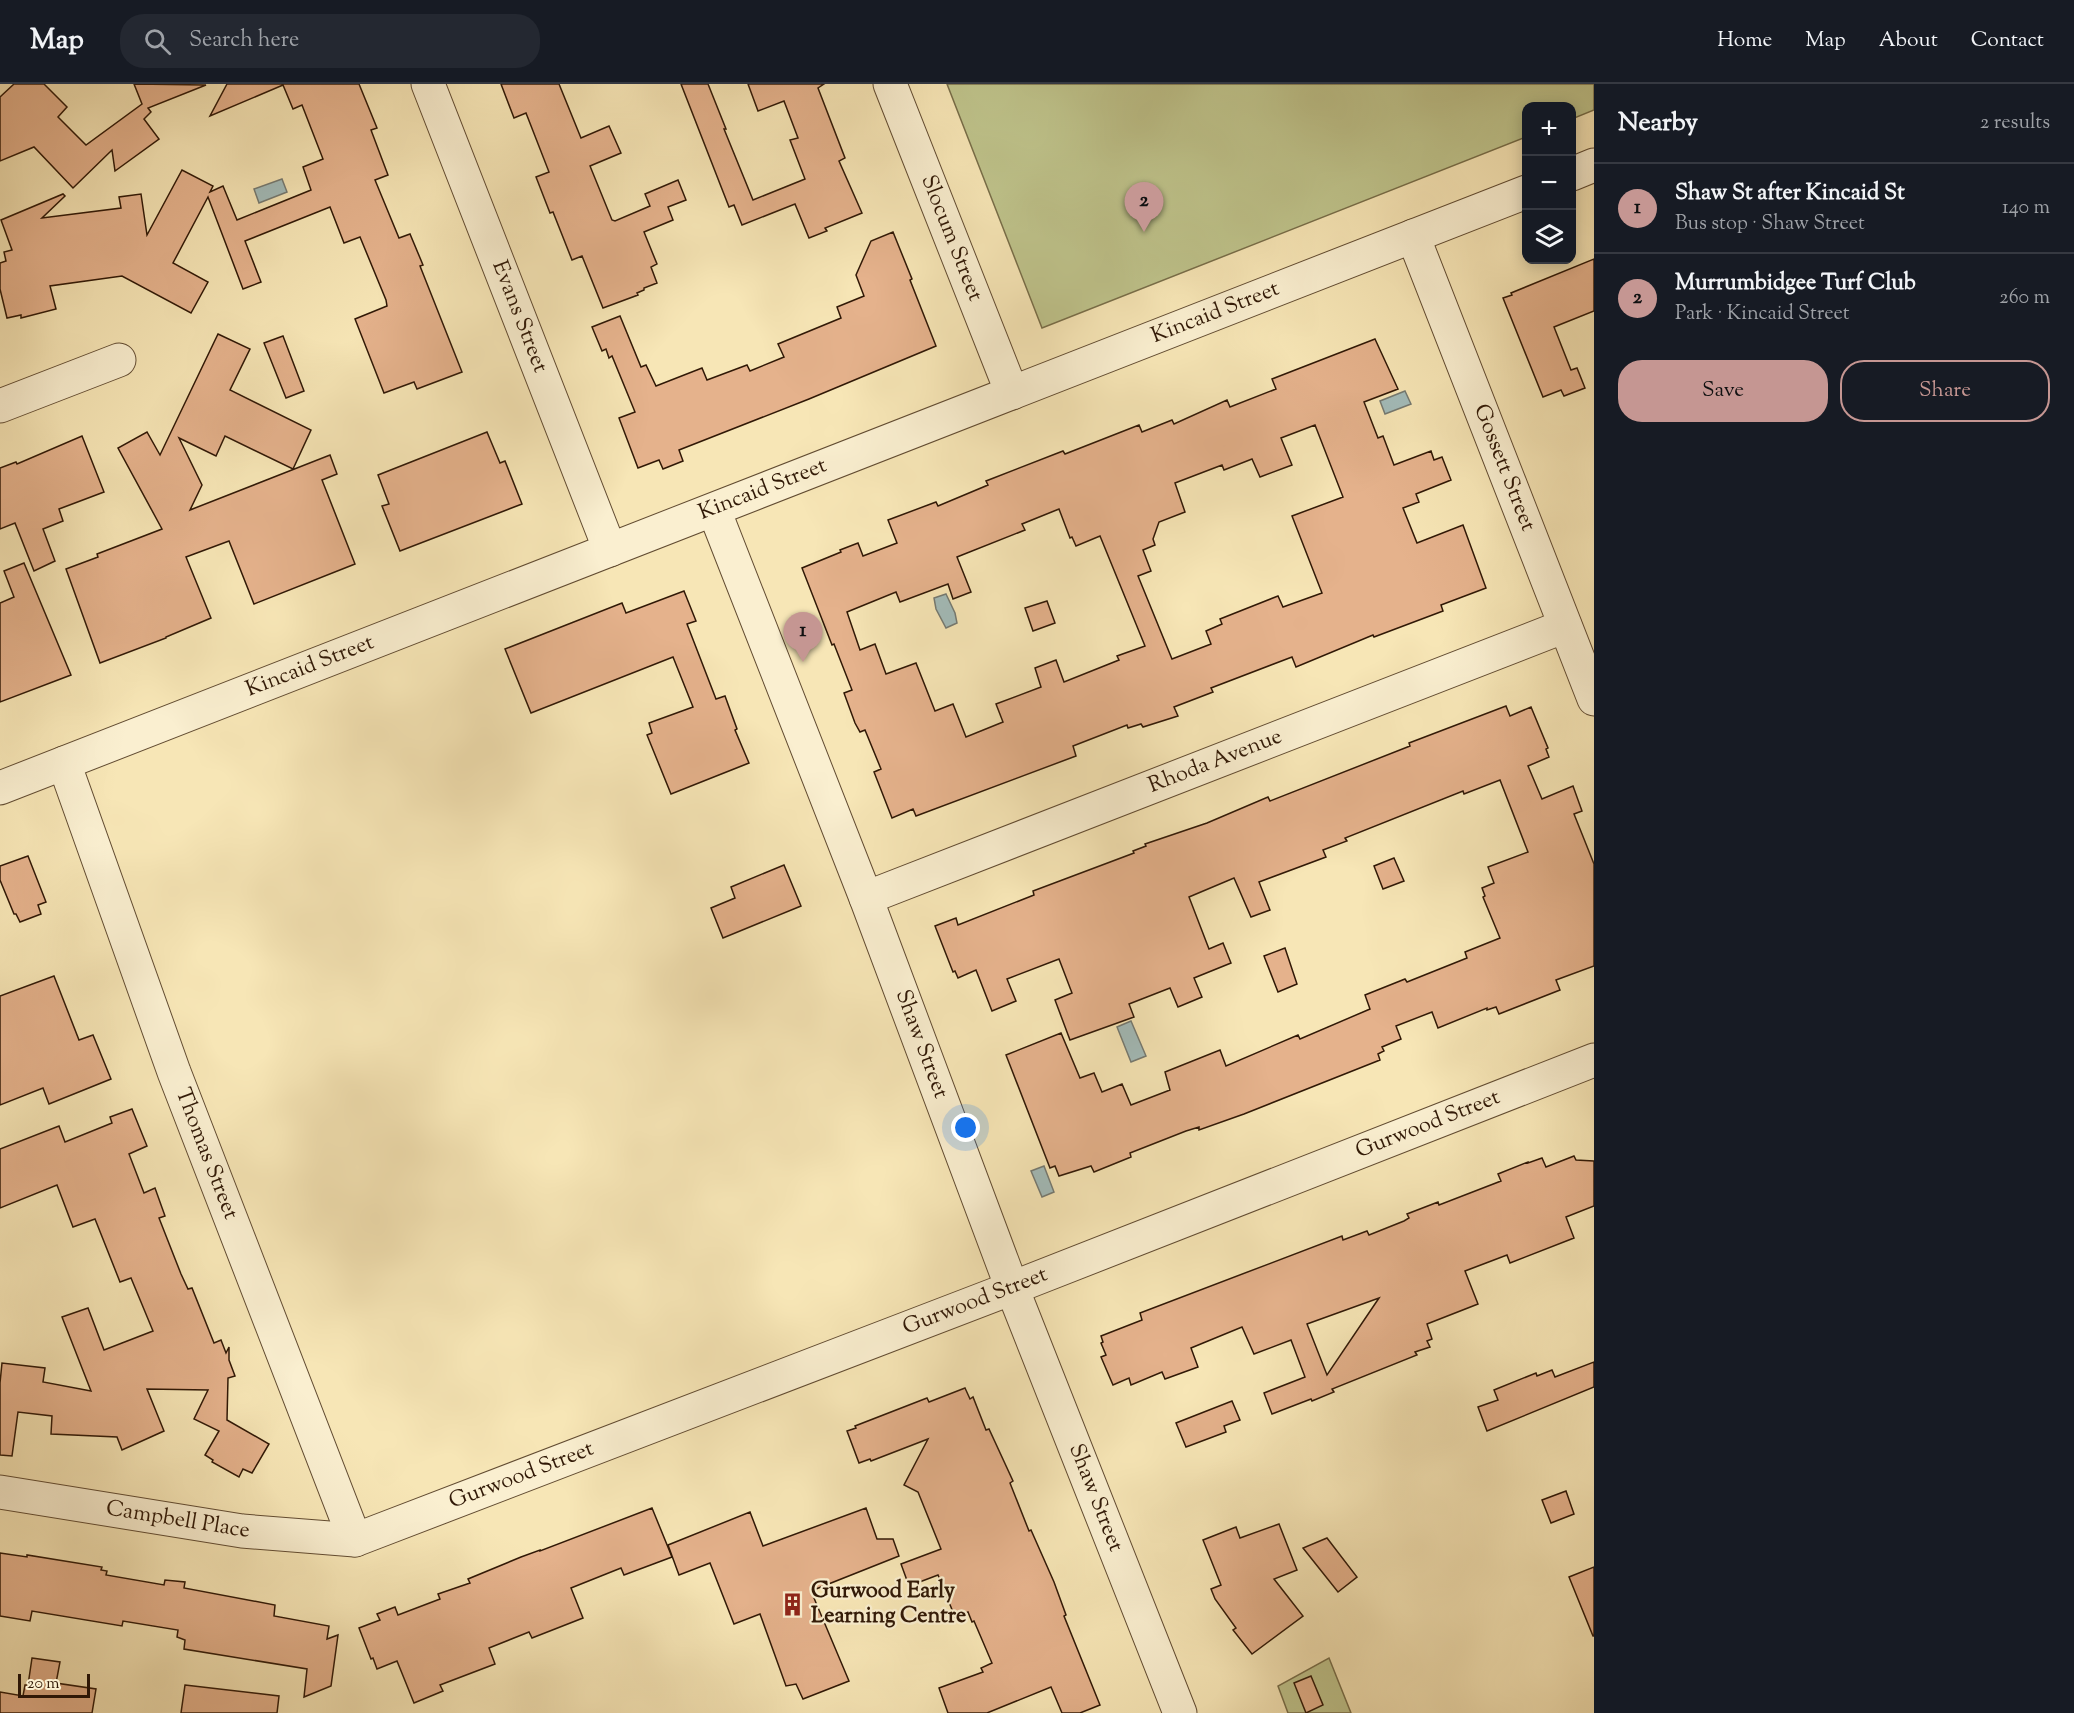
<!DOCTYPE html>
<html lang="en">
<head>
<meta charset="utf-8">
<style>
	body { margin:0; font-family:"Sorts Mill Goudy",serif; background:#242831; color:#f1f3f6 }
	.controls { position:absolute; right:18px; top:18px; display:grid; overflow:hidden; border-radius:12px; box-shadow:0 3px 15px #0003 }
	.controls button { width:54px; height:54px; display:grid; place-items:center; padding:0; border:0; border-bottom:2px solid #363941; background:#171b24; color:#f1f3f6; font:30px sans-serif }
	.scale { position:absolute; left:18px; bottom:15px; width:72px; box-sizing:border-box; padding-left:6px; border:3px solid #301806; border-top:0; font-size:16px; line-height:21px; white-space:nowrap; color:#301806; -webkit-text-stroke:4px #faefd0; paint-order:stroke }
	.you { position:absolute; left:966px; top:1044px; width:21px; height:21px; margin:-15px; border:4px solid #fff; border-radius:50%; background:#1a73e8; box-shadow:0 0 0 9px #1a73e833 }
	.badge { display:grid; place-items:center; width:39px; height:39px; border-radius:50%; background:#c59692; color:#111; font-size:20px; font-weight:700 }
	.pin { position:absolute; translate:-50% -50px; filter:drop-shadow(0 2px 3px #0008) }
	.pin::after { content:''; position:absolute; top:32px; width:21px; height:18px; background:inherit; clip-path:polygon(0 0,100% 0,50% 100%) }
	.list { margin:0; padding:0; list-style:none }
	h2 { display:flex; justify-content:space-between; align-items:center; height:78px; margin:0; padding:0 24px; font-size:26px }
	h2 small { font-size:20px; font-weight:400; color:#9ea1a6 }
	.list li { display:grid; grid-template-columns:39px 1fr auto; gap:18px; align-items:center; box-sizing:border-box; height:90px; padding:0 24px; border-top:2px solid #363941 }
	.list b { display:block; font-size:22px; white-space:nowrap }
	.list p { margin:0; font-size:20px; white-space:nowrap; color:#9ea1a6 }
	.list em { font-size:20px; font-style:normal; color:#9ea1a6 }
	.actions { display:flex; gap:12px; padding:18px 24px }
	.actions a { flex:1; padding:14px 0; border:2px solid #c59692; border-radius:24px; text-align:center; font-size:21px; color:#c59692 }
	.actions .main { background:#c59692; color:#111 }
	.icon { flex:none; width:33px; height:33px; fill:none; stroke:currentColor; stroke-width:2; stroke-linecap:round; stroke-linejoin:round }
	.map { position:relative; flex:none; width:1594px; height:1629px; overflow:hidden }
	header { display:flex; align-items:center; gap:36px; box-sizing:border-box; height:84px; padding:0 30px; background:#171b24; border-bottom:2px solid #363941 }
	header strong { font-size:28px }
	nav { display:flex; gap:33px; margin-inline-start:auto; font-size:21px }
	.search { width:420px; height:54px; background:#242831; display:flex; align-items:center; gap:15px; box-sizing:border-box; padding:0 21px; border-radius:24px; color:#9ea1a6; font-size:22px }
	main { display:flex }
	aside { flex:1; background:#171b24 }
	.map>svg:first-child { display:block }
	.green { fill:#bfc48c; stroke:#786e49; stroke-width:1.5 }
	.water { fill:#a3bcba; stroke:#757a72; stroke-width:1.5 }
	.building { fill:#e5b28c; stroke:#301806; stroke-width:1.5; fill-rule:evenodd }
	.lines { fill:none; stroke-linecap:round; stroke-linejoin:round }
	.minor-casing { stroke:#624c32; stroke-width:35 }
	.minor { stroke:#faefd0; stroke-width:33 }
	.labels { text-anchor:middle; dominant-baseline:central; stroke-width:4.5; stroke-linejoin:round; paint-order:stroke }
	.street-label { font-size:22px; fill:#301806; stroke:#faefd0 }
	.poi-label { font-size:22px; font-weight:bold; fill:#301806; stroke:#faefd0; text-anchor:start }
</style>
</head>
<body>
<header>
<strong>Map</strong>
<div class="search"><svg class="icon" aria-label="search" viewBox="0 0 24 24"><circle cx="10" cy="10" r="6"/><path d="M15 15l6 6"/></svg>Search here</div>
<nav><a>Home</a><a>Map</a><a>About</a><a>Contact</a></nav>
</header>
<main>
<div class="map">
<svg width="1594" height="1629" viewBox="0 0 1594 1629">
	<rect width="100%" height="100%" fill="#f7e6b6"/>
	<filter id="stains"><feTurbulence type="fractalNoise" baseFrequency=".00333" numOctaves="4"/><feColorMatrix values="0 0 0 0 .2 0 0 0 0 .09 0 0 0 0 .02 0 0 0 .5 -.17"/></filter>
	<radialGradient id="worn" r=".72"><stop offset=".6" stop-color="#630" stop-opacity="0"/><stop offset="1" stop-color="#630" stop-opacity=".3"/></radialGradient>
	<g class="green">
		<path d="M 947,0 L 1594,0 L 1594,26 L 1572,35 L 1572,22 L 1526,22 L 1526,53 L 1042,244 Z"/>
		<path d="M 1329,1574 L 1351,1629 L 1288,1629 L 1278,1602 Z"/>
	</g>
	<g class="water">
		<path d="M 282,95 L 287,108 L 259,119 L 254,105 Z"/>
		<path d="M 1405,307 L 1411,320 L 1385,330 L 1380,317 Z"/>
		<path d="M 946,510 L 955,529 L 957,539 L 946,544 L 936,525 L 934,514 Z"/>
		<path d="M 1131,937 L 1146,972 L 1131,978 L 1117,943 Z"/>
		<path d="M 1044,1082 L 1054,1108 L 1042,1113 L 1031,1087 Z"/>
	</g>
	<g class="building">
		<path d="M 14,0 L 44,0 L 67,23 L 58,33 L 86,61 L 142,20 L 134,0 L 206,1 L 148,24 L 151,28 L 144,35 L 159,55 L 115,87 L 112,66 L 73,104 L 34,63 L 0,77 L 0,13 Z"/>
		<path d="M 227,0 L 359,0 L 377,44 L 371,46 L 388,91 L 375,96 L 399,154 L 410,150 L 423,181 L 420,182 L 462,288 L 417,305 L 414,298 L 384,309 L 355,235 L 387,222 L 386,216 L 360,153 L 344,159 L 330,123 L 245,157 L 261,198 L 243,205 L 208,113 L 173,179 L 208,198 L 191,229 L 122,192 L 50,202 L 56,225 L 21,234 L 21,231 L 7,234 L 0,205 L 0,179 L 6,177 L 4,168 L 12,166 L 1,136 L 63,110 L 65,112 L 42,134 L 121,124 L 119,113 L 141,110 L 147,151 L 182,86 L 213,102 L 210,108 L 223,102 L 237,136 L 311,106 L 303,83 L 323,75 L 302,21 L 293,25 L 283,1 L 210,32 Z"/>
		<path d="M 501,0 L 559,0 L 581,54 L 609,42 L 621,69 L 590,82 L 612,136 L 615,137 L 650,122 L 645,110 L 678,96 L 686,116 L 668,123 L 673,136 L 644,148 L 657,180 L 651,183 L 657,199 L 644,204 L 644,206 L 637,209 L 638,211 L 603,224 L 582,172 L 572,176 L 553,128 L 550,129 L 536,93 L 549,88 L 526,29 L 514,34 Z"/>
		<path d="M 681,0 L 708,0 L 726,45 L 724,45 L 753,116 L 805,95 L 790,56 L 798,54 L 784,17 L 758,27 L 748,0 L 824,0 L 818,4 L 845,74 L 839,77 L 862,129 L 825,144 L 827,147 L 809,154 L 795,120 L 742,141 L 734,121 L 729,123 Z"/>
		<path d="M 893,148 L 912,195 L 910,196 L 936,262 L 809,315 L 679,366 L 683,377 L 663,385 L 659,376 L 638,384 L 619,334 L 635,328 L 612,272 L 609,274 L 606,265 L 602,267 L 592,243 L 620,232 L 641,283 L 646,281 L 656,302 L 702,284 L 707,296 L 747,281 L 750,287 L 784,273 L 778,260 L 841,234 L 837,223 L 864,212 L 856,191 L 871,157 Z"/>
		<path d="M 1594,175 L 1594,227 L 1554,243 L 1571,286 L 1577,284 L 1585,304 L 1564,312 L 1561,306 L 1543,313 L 1503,214 L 1512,211 L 1511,209 Z"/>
		<path d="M 218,250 L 250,265 L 230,306 L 311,346 L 293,385 L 225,352 L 216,372 L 179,354 L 202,401 L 190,426 L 330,371 L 337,390 L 322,396 L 355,480 L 254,520 L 229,457 L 186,473 L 211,534 L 166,553 L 166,554 L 100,579 L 66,485 L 98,473 L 97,470 L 162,445 L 118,364 L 147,348 L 160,371 Z"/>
		<path d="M 283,252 L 304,307 L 286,314 L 264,259 Z"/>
		<path d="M 1375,255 L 1398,305 L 1364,318 L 1378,354 L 1383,352 L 1394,381 L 1431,367 L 1434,376 L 1442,373 L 1451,396 L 1416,410 L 1419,418 L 1403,424 L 1417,459 L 1463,441 L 1486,504 L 1441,521 L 1443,527 L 1374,553 L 1373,551 L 1296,583 L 1292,573 L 1211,604 L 1213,608 L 1174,623 L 1178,632 L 1143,643 L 1141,640 L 1128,644 L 1127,641 L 1073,662 L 1076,672 L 916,732 L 913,725 L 892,734 L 874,688 L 881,685 L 865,646 L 860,648 L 855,639 L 844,609 L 852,606 L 834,560 L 832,561 L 802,484 L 841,468 L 840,466 L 858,459 L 863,472 L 897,459 L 888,436 L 936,418 L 938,422 L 988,401 L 986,397 L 1063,367 L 1065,370 L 1139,341 L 1142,348 L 1172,336 L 1174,340 L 1227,316 L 1230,323 L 1276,305 L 1272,295 ZM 1315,341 L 1343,413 L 1292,432 L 1322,509 L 1283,523 L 1278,512 L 1220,535 L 1222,540 L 1206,547 L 1211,560 L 1172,575 L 1138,492 L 1151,487 L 1143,466 L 1155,461 L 1153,455 L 1159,438 L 1185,428 L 1175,399 L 1222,381 L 1224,386 L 1252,375 L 1260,393 L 1292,381 L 1281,354 ZM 1059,425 L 1070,454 L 1072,453 L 1076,462 L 1100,452 L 1145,562 L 1117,572 L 1119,576 L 1064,598 L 1056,576 L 1035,584 L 1041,603 L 996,620 L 1003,638 L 966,653 L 953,620 L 935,627 L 916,579 L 886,590 L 875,560 L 860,566 L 847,528 L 896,508 L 900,518 L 948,500 L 953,515 L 971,508 L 957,473 L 1025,446 L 1022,440 Z"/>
		<path d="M 487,348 L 500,379 L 505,377 L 522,420 L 400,467 L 382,422 L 389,420 L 378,391 Z"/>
		<path d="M 82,352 L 104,408 L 59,425 L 63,437 L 43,445 L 55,477 L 34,487 L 15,439 L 0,445 L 0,384 L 16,378 L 17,380 Z"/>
		<path d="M 24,479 L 71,591 L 0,618 L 0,519 L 14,513 L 4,487 Z"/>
		<path d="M 684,507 L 696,537 L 687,540 L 716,615 L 725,612 L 737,645 L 735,646 L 749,679 L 671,710 L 647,651 L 652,649 L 649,639 L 693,623 L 673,573 L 531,629 L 505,565 L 622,519 L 626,529 Z"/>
		<path d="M 1047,517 L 1055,539 L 1033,547 L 1025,524 Z"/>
		<path d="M 1506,622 L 1510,632 L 1531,623 L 1548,664 L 1546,665 L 1549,673 L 1528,682 L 1542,715 L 1573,702 L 1582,727 L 1574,730 L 1594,780 L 1594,882 L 1556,896 L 1560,906 L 1499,930 L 1496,923 L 1487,926 L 1487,924 L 1438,944 L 1432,928 L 1396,942 L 1401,955 L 1382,963 L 1384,967 L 1378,970 L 1380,976 L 1244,1030 L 1199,1046 L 1199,1043 L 1186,1047 L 1130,1069 L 1131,1073 L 1094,1088 L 1091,1082 L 1059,1092 L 1055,1082 L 1050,1084 L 1006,971 L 1061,949 L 1080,994 L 1094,989 L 1102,1008 L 1122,1000 L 1131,1021 L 1170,1006 L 1165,988 L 1220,966 L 1226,982 L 1298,951 L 1300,955 L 1370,925 L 1365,911 L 1405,895 L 1407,898 L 1467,874 L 1465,868 L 1500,854 L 1483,813 L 1485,812 L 1482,804 L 1494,799 L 1488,783 L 1528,768 L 1500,696 L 1464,710 L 1463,707 L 1345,754 L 1347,757 L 1323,766 L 1326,773 L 1259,798 L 1270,826 L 1251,833 L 1234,794 L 1189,813 L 1209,865 L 1223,859 L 1231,879 L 1194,894 L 1202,913 L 1178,923 L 1170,904 L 1129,920 L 1134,933 L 1070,956 L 1055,916 L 1072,909 L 1059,875 L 1007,895 L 1016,917 L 992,927 L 976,886 L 958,894 L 955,887 L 953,888 L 935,842 L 956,834 L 958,841 L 1034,811 L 1033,807 L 1134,769 L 1133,767 L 1146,762 L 1145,760 L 1207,739 L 1268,713 L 1270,717 L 1410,662 L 1409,659 Z"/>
		<path d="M 28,772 L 46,818 L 38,821 L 41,830 L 20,838 L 16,830 L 14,830 L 0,796 L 0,782 Z"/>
		<path d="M 1394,774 L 1404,797 L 1383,805 L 1374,782 Z"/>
		<path d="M 784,781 L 801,822 L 723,854 L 711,824 L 735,814 L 731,803 Z"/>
		<path d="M 1285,864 L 1297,900 L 1278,908 L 1264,872 Z"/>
		<path d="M 54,892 L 79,956 L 93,951 L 111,995 L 49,1020 L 43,1004 L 0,1021 L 0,912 Z"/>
		<path d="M 132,1025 L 147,1062 L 129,1070 L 144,1109 L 155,1104 L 165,1132 L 159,1134 L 181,1190 L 188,1205 L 192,1204 L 214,1259 L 221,1256 L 226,1269 L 229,1263 L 229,1276 L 235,1292 L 228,1294 L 227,1336 L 269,1360 L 252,1389 L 243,1385 L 239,1393 L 212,1378 L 213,1376 L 205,1371 L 219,1347 L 194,1335 L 208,1306 L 147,1305 L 164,1347 L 122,1366 L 117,1353 L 51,1350 L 52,1332 L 18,1328 L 12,1372 L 0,1371 L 0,1299 L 2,1279 L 45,1284 L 43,1298 L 91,1307 L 62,1233 L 88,1224 L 104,1266 L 153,1247 L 131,1194 L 120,1198 L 95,1135 L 73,1143 L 57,1101 L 0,1124 L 0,1065 L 59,1042 L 65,1058 L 112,1039 L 110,1033 Z"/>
		<path d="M 1574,1072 L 1576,1076 L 1594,1077 L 1594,1122 L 1566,1133 L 1574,1154 L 1510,1179 L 1507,1171 L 1465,1187 L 1478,1220 L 1427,1240 L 1432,1255 L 1427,1257 L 1430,1263 L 1415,1268 L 1417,1271 L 1332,1305 L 1334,1308 L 1312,1317 L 1311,1315 L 1272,1330 L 1264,1309 L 1305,1293 L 1291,1256 L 1254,1270 L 1242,1243 L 1191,1264 L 1198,1283 L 1165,1295 L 1162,1288 L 1131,1301 L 1129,1294 L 1113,1301 L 1101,1273 L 1106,1271 L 1101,1259 L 1103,1258 L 1101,1252 L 1142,1236 L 1140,1229 L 1342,1152 L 1343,1156 L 1367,1147 L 1369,1151 L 1404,1137 L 1409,1134 L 1407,1130 L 1438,1118 L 1439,1121 L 1501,1097 L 1498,1090 L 1528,1078 L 1528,1079 L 1542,1074 L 1546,1083 ZM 1379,1214 L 1327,1291 L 1307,1240 Z"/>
		<path d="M 1594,1278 L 1594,1303 L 1487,1347 L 1478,1323 L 1498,1316 L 1494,1306 L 1536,1289 L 1537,1292 L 1552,1286 L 1555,1293 Z"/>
		<path d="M 965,1304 L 970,1315 L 973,1313 L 986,1346 L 989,1345 L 1013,1397 L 1010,1399 L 1029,1447 L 1031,1446 L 1054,1498 L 1066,1531 L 1064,1532 L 1100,1621 L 1080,1629 L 1062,1629 L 1051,1603 L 987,1629 L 948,1629 L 939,1604 L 983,1588 L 981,1584 L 992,1579 L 974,1537 L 972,1538 L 968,1528 L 955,1533 L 938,1491 L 909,1502 L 901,1480 L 941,1465 L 918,1408 L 904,1401 L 928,1355 L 871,1377 L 870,1375 L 859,1379 L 847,1347 L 856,1344 L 855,1342 L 927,1314 L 929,1318 Z"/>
		<path d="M 1232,1317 L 1240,1336 L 1224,1342 L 1226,1348 L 1186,1363 L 1176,1339 Z"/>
		<path d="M 1566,1407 L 1574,1430 L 1551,1439 L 1542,1416 Z"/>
		<path d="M 652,1424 L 672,1473 L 624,1491 L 621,1484 L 571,1504 L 583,1534 L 532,1554 L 529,1548 L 489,1564 L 495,1580 L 440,1601 L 443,1607 L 414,1619 L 397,1577 L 377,1585 L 373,1574 L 371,1575 L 359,1544 L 380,1536 L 377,1530 L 395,1523 L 398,1531 L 440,1515 L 438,1510 L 470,1499 L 468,1495 L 521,1473 L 540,1466 L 540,1467 Z"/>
		<path d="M 866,1424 L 877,1455 L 893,1455 L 899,1472 L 811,1507 L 849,1597 L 803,1615 L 796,1600 L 786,1602 L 760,1530 L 734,1540 L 710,1479 L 679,1491 L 668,1461 L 750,1428 L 763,1462 Z"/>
		<path d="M 1279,1440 L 1297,1486 L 1274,1495 L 1303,1532 L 1252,1570 L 1233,1546 L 1236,1544 L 1215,1515 L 1211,1505 L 1221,1501 L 1203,1456 L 1236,1443 L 1240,1454 Z"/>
		<path d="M 1327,1454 L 1357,1493 L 1338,1508 L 1303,1464 Z"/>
		<path d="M 0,1469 L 27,1473 L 27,1471 L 102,1483 L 101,1486 L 107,1487 L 106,1491 L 164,1501 L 165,1496 L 185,1498 L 184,1504 L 275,1521 L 274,1532 L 329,1542 L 327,1555 L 338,1551 L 331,1602 L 304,1613 L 307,1585 L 184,1565 L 185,1556 L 177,1553 L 178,1546 L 123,1537 L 122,1542 L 32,1527 L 30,1537 L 0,1532 Z"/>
		<path d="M 1594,1483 L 1594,1552 L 1593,1552 L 1569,1493 Z"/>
		<path d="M 32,1574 L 60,1578 L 56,1599 L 96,1605 L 92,1629 L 0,1629 L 0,1608 L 23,1612 L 25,1601 L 28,1601 Z"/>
		<path d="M 1311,1592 L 1323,1621 L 1306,1629 L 1294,1599 Z"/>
		<path d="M 185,1601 L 279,1612 L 277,1629 L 181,1629 Z"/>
	</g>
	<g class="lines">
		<defs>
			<g id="minor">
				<path id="s1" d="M 428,0 L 610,466"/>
				<path id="s2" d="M 890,0 L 1012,309"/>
				<path d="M 1572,90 L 1594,81"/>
				<path id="s3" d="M 1413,152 L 1594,615"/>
				<path d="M 0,322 L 119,276"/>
				<path id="s4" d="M 714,426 L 866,814 L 1012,1204 L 1180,1629"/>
				<path id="s5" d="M 64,679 L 174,988 L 355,1456"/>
				<path id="s6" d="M 0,704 L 1526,108"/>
				<path id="s7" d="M 866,814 L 1565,542"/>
				<path id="s8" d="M 0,1408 L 242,1447 L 355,1456 L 1012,1204 L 1594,976"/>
			</g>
		</defs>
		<use href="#minor" class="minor-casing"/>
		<use href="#minor" class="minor"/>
	</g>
	<defs>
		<symbol id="building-bare" viewBox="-9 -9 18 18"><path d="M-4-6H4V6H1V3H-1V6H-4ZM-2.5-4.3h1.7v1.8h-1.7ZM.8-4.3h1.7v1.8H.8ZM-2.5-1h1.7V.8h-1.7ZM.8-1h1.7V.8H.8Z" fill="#8f2418" stroke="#faefd0" stroke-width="2.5" paint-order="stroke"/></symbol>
	</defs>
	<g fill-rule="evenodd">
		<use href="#building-bare" x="776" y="1504" width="33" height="33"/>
	</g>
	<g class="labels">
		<g class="street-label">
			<text stroke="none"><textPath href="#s2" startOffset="166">Slocum Street</textPath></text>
			<text stroke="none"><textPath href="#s6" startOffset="1305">Kincaid Street</textPath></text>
			<text stroke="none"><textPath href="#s1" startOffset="250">Evans Street</textPath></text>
			<text stroke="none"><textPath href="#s3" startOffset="249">Gossett Street</textPath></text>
			<text stroke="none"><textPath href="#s6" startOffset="819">Kincaid Street</textPath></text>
			<text stroke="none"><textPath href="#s6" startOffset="333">Kincaid Street</textPath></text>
			<text stroke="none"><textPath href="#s7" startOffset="375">Rhoda Avenue</textPath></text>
			<text stroke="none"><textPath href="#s4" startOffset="573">Shaw Street</textPath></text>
			<text stroke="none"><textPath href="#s8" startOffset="1509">Gurwood Street</textPath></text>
			<text stroke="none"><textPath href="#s5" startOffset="416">Thomas Street</textPath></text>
			<text stroke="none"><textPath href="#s8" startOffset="1023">Gurwood Street</textPath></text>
			<text stroke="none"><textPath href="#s8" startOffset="537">Gurwood Street</textPath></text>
			<text stroke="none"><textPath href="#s4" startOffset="1059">Shaw Street</textPath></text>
			<text stroke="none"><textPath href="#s8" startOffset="180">Campbell Place</textPath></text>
		</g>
		<g class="poi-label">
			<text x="811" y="1508">Gurwood Early<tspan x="811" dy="25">Learning Centre</tspan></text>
		</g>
	</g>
	<rect width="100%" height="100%" filter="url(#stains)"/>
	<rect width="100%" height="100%" fill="url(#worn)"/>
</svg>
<div class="controls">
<button>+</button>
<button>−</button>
<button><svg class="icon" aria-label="layers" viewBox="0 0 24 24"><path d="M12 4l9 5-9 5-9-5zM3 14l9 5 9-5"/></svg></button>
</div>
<div class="scale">20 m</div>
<div class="you"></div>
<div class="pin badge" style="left:803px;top:578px">1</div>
<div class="pin badge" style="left:1144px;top:148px">2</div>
</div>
<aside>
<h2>Nearby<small>2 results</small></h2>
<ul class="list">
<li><span class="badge">1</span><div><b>Shaw St after Kincaid St</b><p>Bus stop · Shaw Street</p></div><em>140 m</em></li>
<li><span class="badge">2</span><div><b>Murrumbidgee Turf Club</b><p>Park · Kincaid Street</p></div><em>260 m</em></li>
</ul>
<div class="actions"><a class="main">Save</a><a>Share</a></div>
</aside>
</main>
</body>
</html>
